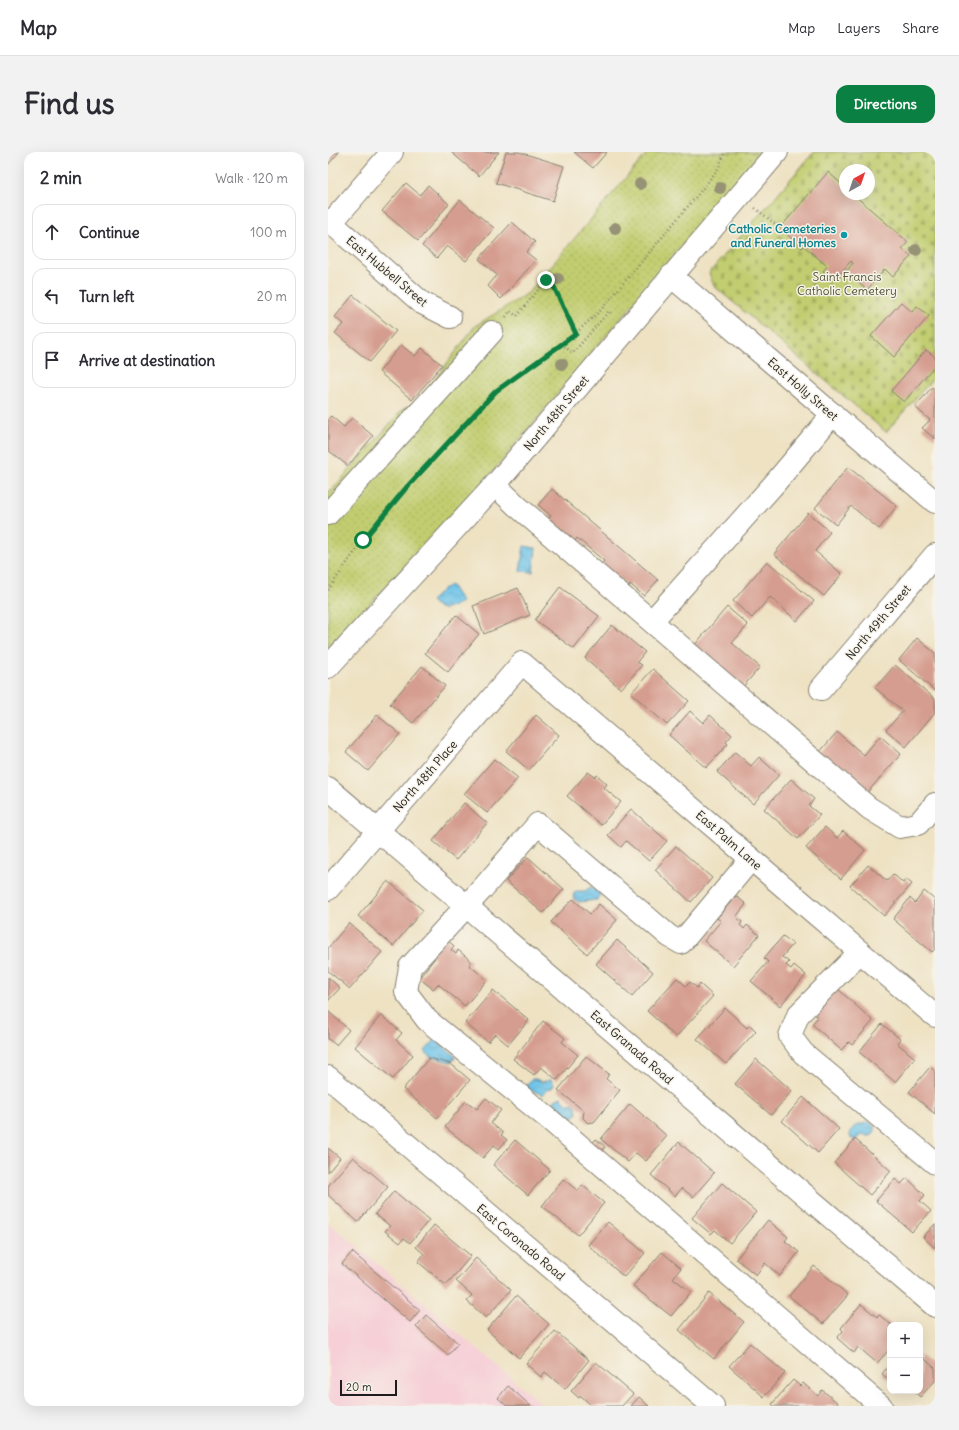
<!DOCTYPE html>
<html lang="en">
<head>
<meta charset="utf-8">
<style>
	body { margin:0; font-family:Delius,sans-serif; background:#f2f2f3; color:#2b2b33 }
	.controls { position:absolute; right:12px; bottom:12px; display:grid; overflow:hidden; border-radius:8px; box-shadow:0 4px 16px #0002 }
	.controls button { width:36px; height:36px; display:grid; place-items:center; padding:0; border:0; border-bottom:1px solid #e1e1e2; background:#fff; color:#2b2b33; font:20px sans-serif }
	.compass { position:absolute; left:511px; top:12px; width:36px; height:36px; border-radius:50%; background:#fff; box-shadow:0 4px 16px #0002; rotate:40deg }
	.scale { position:absolute; left:12px; bottom:10px; width:57px; box-sizing:border-box; padding-left:4px; border:2px solid #1c1c1c; border-top:0; font-size:11px; line-height:14px; white-space:nowrap; color:#1c1c1c; -webkit-text-stroke:3px #f7f3e8; paint-order:stroke }
	.stop { position:absolute; width:12px; height:12px; margin:-9px; border:3px solid #0b8043; border-radius:50%; background:#fff }
	.stop.end { background:#0b8043; border-color:#fff; box-shadow:0 1px 4px #0008 }
	.list { margin:0; padding:0; list-style:none }
	h2 { display:flex; justify-content:space-between; align-items:center; height:52px; margin:0; padding:0 16px; font-size:17px }
	h2 small { font-size:13px; font-weight:400; color:#7c7c81 }
	.list li { display:grid; grid-template-columns:26px 1fr auto; gap:12px; align-items:center; box-sizing:border-box; height:56px; margin:0 8px 8px; padding:0 8px; border:1px solid #e1e1e2; border-radius:12px }
	.list b { display:block; font-size:15px; white-space:nowrap }
	.list em { font-size:13px; font-style:normal; color:#7c7c81 }
	.icon { flex:none; width:22px; height:22px; fill:none; stroke:currentColor; stroke-width:2; stroke-linecap:round; stroke-linejoin:round }
	.map { position:relative; flex:none; width:607px; height:1254px; overflow:hidden; border-radius:12px }
	header { display:flex; align-items:center; gap:24px; box-sizing:border-box; height:56px; padding:0 20px; background:#fff; border-bottom:1px solid #e1e1e2 }
	header strong { font-size:19px }
	nav { display:flex; gap:22px; margin-inline-start:auto; font-size:14px }
	.intro { display:flex; align-items:center; justify-content:space-between; box-sizing:border-box; height:96px; padding:0 24px }
	h1 { margin:0; font-size:28px }
	.button { padding:10px 18px; border-radius:12px; background:#0b8043; color:#fff; font-size:14px; font-weight:700 }
	main { display:flex; gap:24px; padding:0 24px }
	aside { flex:1; background:#fff; border-radius:12px; box-shadow:0 4px 16px #0002 }
	.map>svg:first-child { display:block }
	.built { fill:#f6cfd7 }
	.grass { fill:url(#grass-dots); stroke:#6e7446 }
	.cemetery { fill:url(#cemetery-stones); stroke:#6e7446; fill-rule:evenodd }
	.water { fill:url(#water-waves); stroke:#447082 }
	.building { fill:#d59d8f }
	.lines { fill:none; stroke-linecap:round; stroke-linejoin:round }
	.minor-casing { stroke:#857f70; stroke-width:24 }
	.path { stroke:#857f70; stroke-width:2.5; stroke-dasharray:1 3; stroke-linecap:butt }
	.minor { stroke:#fff; stroke-width:22 }
	.tree { fill:#969275 }
	.route { stroke:#0b8043; stroke-width:5 }
	.culture-dot { fill:#0f9aa8; stroke:#f7f3e8; stroke-width:1.5 }
	.labels { text-anchor:middle; dominant-baseline:central; stroke-width:3; stroke-linejoin:round; paint-order:stroke }
	.culture-label { font-size:12px; font-weight:bold; fill:#0d838f; stroke:#f7f3e8; text-anchor:end }
	.street-label { font-size:12px; fill:#1c1c1c; stroke:#f7f3e8 }
	.park-label { font-size:12px; fill:#4e5135; stroke:#f7f3e8 }
</style>
</head>
<body>
<header>
<strong>Map</strong>
<nav><a>Map</a><a>Layers</a><a>Share</a></nav>
</header>
<div class="intro"><h1>Find us</h1><a class="button">Directions</a></div>
<main>
<aside>
<h2>2 min<small>Walk · 120 m</small></h2>
<ul class="list">
<li><svg class="icon" aria-label="ahead" viewBox="0 0 24 24"><path d="M12 20V5M6 11l6-6 6 6"/></svg><div><b>Continue</b></div><em>100 m</em></li>
<li><svg class="icon" aria-label="left" viewBox="0 0 24 24"><path d="M17 20v-9H6M10 6l-5 5 5 5"/></svg><div><b>Turn left</b></div><em>20 m</em></li>
<li><svg class="icon" aria-label="arrive" viewBox="0 0 24 24"><path d="M6 21V4h12l-3 4 3 4H6"/></svg><div><b>Arrive at destination</b></div></li>
</ul>
</aside>
<div class="map">
<svg width="607" height="1254" viewBox="0 0 607 1254">
	<defs>
		<pattern id="grass-dots" width="8" height="8" patternUnits="userSpaceOnUse"><rect width="8" height="8" fill="#c1cd6f"/><path d="M2 2h.1M6 6h.1" fill="none" stroke="#a5af60" stroke-width="1.8" stroke-linecap="round"/></pattern>
		<pattern id="cemetery-stones" width="16" height="16" patternUnits="userSpaceOnUse"><rect width="16" height="16" fill="#c1cd6f"/><path d="M2 7V4a2 2 0 0 1 4 0v3zM10 15v-3a2 2 0 0 1 4 0v3z" fill="#a5af60"/></pattern>
		<pattern id="water-waves" width="16" height="10" patternUnits="userSpaceOnUse"><rect width="16" height="10" fill="#6cc3e9"/><path d="M0 5q4-4 8 0t8 0" fill="none" stroke="#5da7c7"/></pattern>
	</defs>
	<rect width="100%" height="100%" fill="#f7f3e8"/>
	<filter id="ink" filterUnits="userSpaceOnUse"><feTurbulence type="fractalNoise" baseFrequency=".025" numOctaves="2"/><feDisplacementMap in="SourceGraphic" scale="8" xChannelSelector="R" yChannelSelector="G"/><feConvolveMatrix kernelMatrix="1 2 1 2 8 2 1 2 1" color-interpolation-filters="sRGB"/></filter>
	<filter id="wash" filterUnits="userSpaceOnUse"><feTurbulence type="fractalNoise" baseFrequency=".012" numOctaves="4" result="noise"/><feDisplacementMap in="SourceGraphic" scale="16" xChannelSelector="R" yChannelSelector="G"/><feGaussianBlur stdDeviation="0.9" result="paint"/><feColorMatrix in="noise" values="0 0 0 0 0 0 0 0 0 0 0 0 0 0 0 0 0 1.4 0 .05"/><feComposite in="paint" operator="in"/></filter>
	<g filter="url(#wash)">
		<rect width="100%" height="100%" fill="#eee2c3"/>
		<path class="built" d="M 0,1070 L 142,1191 L 216,1254 L 0,1254 Z"/>
		<path class="grass" d="M 320,0 L 432,0 L 161,324 L 0,497 L 0,340 L 5,337 L 75,257 L 90,250 L 147,174 L 200,141 Z"/>
		<path class="cemetery" d="M 486,0 L 607,0 L 607,224 L 558,280 L 386,134 L 381,121 ZM 517,18 L 541,18 L 541,42 L 517,42 Z"/>
		<g class="water">
			<path d="M 196,394 L 208,396 L 205,420 L 192,419 Z"/>
			<path d="M 123,433 L 134,450 C 118,457 116,462 103,449 L 115,437 Z"/>
			<path d="M 263,735 L 271,741 L 272,744 L 269,748 L 251,750 L 245,746 L 246,741 L 249,739 L 257,739 Z"/>
			<path d="M 107,888 L 126,903 L 127,906 L 124,910 L 102,905 L 97,899 Z"/>
			<path d="M 204,927 L 208,927 L 214,930 L 223,927 L 226,933 L 224,936 L 219,938 L 218,940 L 214,943 C 209,939 204,940 199,937 L 199,933 Z"/>
			<path d="M 233,945 L 240,952 L 245,951 L 248,954 L 249,962 C 240,972 222,960 227,948 Z"/>
			<path d="M 541,970 L 547,975 L 547,979 L 543,984 L 533,983 L 530,987 L 525,988 L 522,984 C 522,979 526,974 530,972 L 534,972 Z"/>
		</g>
		<g id="blocks">
			<g class="building">
				<path d="M 0,0 L 11,0 L 0,13 Z"/>
				<path d="M 123,0 L 171,0 L 151,24 Z"/>
				<path d="M 178,0 L 191,0 L 236,14 L 225,49 L 168,31 Z"/>
				<path d="M 246,0 L 279,0 L 265,16 Z"/>
				<path d="M 500,20 L 517,35 L 517,42 L 525,42 L 580,90 L 574,97 L 583,104 L 565,125 L 557,117 L 539,138 L 518,120 L 525,111 L 523,109 L 506,128 L 495,119 L 499,114 L 476,94 L 474,96 L 452,76 Z"/>
				<path d="M 78,31 L 92,43 L 100,33 L 121,52 L 90,89 L 54,59 Z"/>
				<path d="M 132,48 L 166,76 L 138,109 L 119,94 L 109,106 L 94,94 Z"/>
				<path d="M 184,70 L 207,90 L 198,100 L 208,108 L 173,147 L 160,134 L 169,123 L 151,107 Z"/>
				<path d="M 25,143 L 68,179 L 42,210 L 7,181 L 15,172 L 7,165 Z"/>
				<path d="M 573,150 L 584,160 L 589,154 L 601,164 L 566,205 L 543,184 Z"/>
				<path d="M 73,193 L 87,204 L 94,196 L 114,213 L 84,248 L 51,220 Z"/>
				<path d="M 598,198 L 607,205 L 607,213 L 576,250 L 563,239 Z"/>
				<path d="M 604,235 L 607,238 L 607,287 L 594,276 L 602,268 L 587,255 Z"/>
				<path d="M 3,264 L 16,275 L 24,266 L 45,284 L 20,314 L 0,298 L 0,267 Z"/>
				<path d="M 520,315 L 569,354 L 551,377 L 523,354 L 508,373 L 487,356 Z"/>
				<path d="M 224,337 L 330,428 L 316,444 L 302,432 L 301,435 L 274,412 L 276,409 L 249,386 L 247,389 L 221,366 L 223,364 L 210,353 Z"/>
				<path d="M 480,361 L 502,380 L 487,399 L 514,422 L 496,444 L 446,402 Z"/>
				<path d="M 439,409 L 486,449 L 469,469 L 442,445 L 424,466 L 405,449 Z"/>
				<path d="M 232,435 L 271,464 L 246,497 L 207,468 Z"/>
				<path d="M 190,436 L 202,463 L 156,482 L 145,454 Z"/>
				<path d="M 399,455 L 420,473 L 404,491 L 432,515 L 413,537 L 364,496 Z"/>
				<path d="M 128,463 L 151,482 L 120,520 L 97,501 Z"/>
				<path d="M 284,473 L 317,500 L 309,510 L 314,513 L 293,537 L 257,506 Z"/>
				<path d="M 589,486 L 607,501 L 607,539 L 571,508 Z"/>
				<path d="M 567,513 L 607,547 L 607,560 L 578,595 L 558,578 L 575,559 L 547,536 Z"/>
				<path d="M 94,514 L 117,534 L 85,571 L 62,552 Z"/>
				<path d="M 325,517 L 361,549 L 339,573 L 303,541 Z"/>
				<path d="M 362,559 L 375,571 L 382,563 L 404,583 L 398,590 L 400,592 L 378,616 L 341,583 Z"/>
				<path d="M 49,563 L 72,582 L 40,619 L 18,600 Z"/>
				<path d="M 208,563 L 231,583 L 201,618 L 178,599 Z"/>
				<path d="M 509,580 L 536,603 L 552,584 L 573,602 L 538,642 L 490,602 Z"/>
				<path d="M 407,600 L 423,614 L 431,605 L 451,623 L 425,652 L 389,620 Z"/>
				<path d="M 166,607 L 190,626 L 159,661 L 136,642 Z"/>
				<path d="M 260,620 L 267,625 L 269,623 L 279,632 L 276,636 L 293,650 L 273,673 L 239,644 Z"/>
				<path d="M 463,627 L 486,647 L 481,654 L 492,663 L 470,687 L 436,657 Z"/>
				<path d="M 136,651 L 159,671 L 128,708 L 105,689 Z"/>
				<path d="M 303,657 L 339,689 L 321,709 L 298,689 L 293,695 L 280,683 Z"/>
				<path d="M 497,675 L 509,686 L 515,679 L 537,698 L 513,727 L 478,696 Z"/>
				<path d="M 348,694 L 384,726 L 363,750 L 327,718 Z"/>
				<path d="M 200,705 L 236,737 L 215,761 L 178,729 Z"/>
				<path d="M 540,713 L 559,729 L 565,722 L 575,731 L 578,727 L 584,732 L 556,764 L 522,734 Z"/>
				<path d="M 60,729 L 95,758 L 65,794 L 30,764 Z"/>
				<path d="M 596,739 L 607,748 L 607,797 L 604,800 L 565,767 L 582,746 L 587,751 Z"/>
				<path d="M 408,744 L 418,752 L 408,765 L 414,770 L 412,773 L 416,777 L 419,773 L 431,783 L 405,814 L 376,789 L 393,769 L 389,766 Z"/>
				<path d="M 245,747 L 262,762 L 271,752 L 289,768 L 259,802 L 223,770 Z"/>
				<path d="M 21,771 L 54,800 L 22,837 L 0,819 L 0,796 Z"/>
				<path d="M 455,784 L 465,792 L 454,805 L 461,810 L 458,813 L 463,817 L 466,813 L 478,823 L 452,854 L 423,829 L 440,810 L 436,806 Z"/>
				<path d="M 117,786 L 126,794 L 123,798 L 128,802 L 130,798 L 143,809 L 141,813 L 159,828 L 137,854 L 110,832 L 105,837 L 91,826 L 107,806 L 103,803 Z"/>
				<path d="M 289,788 L 325,820 L 304,844 L 268,812 Z"/>
				<path d="M 0,825 L 12,836 L 0,849 Z"/>
				<path d="M 349,826 L 358,834 L 362,830 L 369,836 L 372,832 L 385,844 L 348,885 L 319,859 Z"/>
				<path d="M 509,836 L 545,869 L 524,893 L 521,890 L 513,898 L 484,872 L 490,865 L 486,862 Z"/>
				<path d="M 165,838 L 201,868 L 180,893 L 167,882 L 160,890 L 137,871 Z"/>
				<path d="M 397,856 L 419,876 L 422,873 L 428,879 L 398,912 L 369,887 Z"/>
				<path d="M 0,859 L 21,878 L 8,893 L 0,887 Z"/>
				<path d="M 53,863 L 74,881 L 68,888 L 85,903 L 65,927 L 27,895 Z"/>
				<path d="M 215,869 L 237,886 L 234,890 L 250,903 L 229,928 L 213,915 L 206,923 L 185,907 Z"/>
				<path d="M 554,872 L 572,887 L 569,891 L 587,906 L 567,930 L 531,900 Z"/>
				<path d="M 258,904 L 281,922 L 278,927 L 292,938 L 266,970 L 260,971 L 255,966 L 256,959 L 230,938 Z"/>
				<path d="M 101,906 L 123,912 L 142,928 L 109,966 L 75,937 Z"/>
				<path d="M 428,907 L 464,939 L 443,963 L 407,932 Z"/>
				<path d="M 602,915 L 607,919 L 607,962 L 581,940 Z"/>
				<path d="M 475,945 L 511,977 L 490,1001 L 454,969 Z"/>
				<path d="M 158,946 L 173,958 L 163,971 L 175,981 L 173,983 L 179,988 L 171,997 L 166,993 L 155,1006 L 117,975 L 138,949 L 149,957 Z"/>
				<path d="M 302,952 L 339,984 L 318,1009 L 308,1001 L 300,1010 L 273,987 Z"/>
				<path d="M 268,987 L 277,995 L 272,1001 L 263,993 Z"/>
				<path d="M 527,987 L 563,1019 L 542,1043 L 506,1011 Z"/>
				<path d="M 187,988 L 222,1018 L 200,1043 L 165,1013 Z"/>
				<path d="M 351,990 L 386,1021 L 365,1045 L 354,1036 L 347,1044 L 323,1023 Z"/>
				<path d="M 0,996 L 12,1006 L 0,1020 Z"/>
				<path d="M 25,1005 L 60,1035 L 30,1070 L 0,1043 L 0,1034 Z"/>
				<path d="M 579,1026 L 597,1043 L 592,1049 L 603,1059 L 584,1080 L 548,1049 L 567,1027 L 573,1032 Z"/>
				<path d="M 235,1027 L 250,1039 L 254,1033 L 276,1051 L 250,1083 L 214,1054 Z"/>
				<path d="M 394,1031 L 428,1060 L 402,1091 L 387,1078 L 383,1082 L 364,1066 Z"/>
				<path d="M 66,1039 L 101,1068 L 82,1091 L 76,1086 L 72,1091 L 57,1079 L 62,1074 L 47,1062 Z"/>
				<path d="M 440,1068 L 460,1085 L 457,1089 L 471,1100 L 452,1124 L 437,1111 L 428,1123 L 408,1107 Z"/>
				<path d="M 280,1070 L 317,1101 L 296,1125 L 260,1093 Z"/>
				<path d="M 607,1072 L 607,1096 L 595,1085 Z"/>
				<path d="M 106,1073 L 143,1104 L 118,1133 L 90,1110 L 96,1102 L 88,1095 Z"/>
				<path d="M 24,1100 L 92,1158 L 82,1170 L 14,1112 Z"/>
				<path d="M 334,1100 L 353,1116 L 345,1126 L 363,1140 L 343,1164 L 305,1134 Z"/>
				<path d="M 148,1106 L 183,1138 L 158,1166 L 139,1149 L 144,1143 L 128,1129 Z"/>
				<path d="M 486,1114 L 520,1143 L 495,1172 L 461,1144 Z"/>
				<path d="M 381,1141 L 416,1170 L 386,1207 L 351,1178 Z"/>
				<path d="M 188,1144 L 221,1172 L 191,1206 L 159,1178 Z"/>
				<path d="M 533,1152 L 549,1165 L 551,1163 L 564,1173 L 562,1173 L 562,1197 L 549,1211 L 530,1195 L 526,1201 L 509,1186 L 515,1179 L 513,1176 Z"/>
				<path d="M 98,1163 L 130,1191 L 120,1203 L 88,1175 Z"/>
				<path d="M 227,1179 L 261,1208 L 237,1237 L 217,1220 L 213,1225 L 198,1212 Z"/>
				<path d="M 422,1191 L 457,1221 L 436,1245 L 401,1214 Z"/>
				<path d="M 592,1203 L 607,1216 L 607,1229 L 592,1245 L 586,1239 L 592,1239 Z"/>
				<path d="M 268,1210 L 305,1242 L 294,1254 L 264,1254 L 253,1244 L 251,1246 L 243,1239 Z"/>
				<path d="M 562,1212 L 562,1229 L 554,1222 Z"/>
				<path d="M 465,1228 L 472,1234 L 475,1231 L 490,1244 L 494,1238 L 510,1251 L 508,1254 L 446,1254 L 444,1252 Z"/>
				<path d="M 180,1234 L 203,1254 L 179,1254 L 170,1246 Z"/>
				<path d="M 311,1245 L 321,1254 L 303,1254 Z"/>
			</g>
		</g>
	</g>
	<g filter="url(#ink)">
		<use href="#blocks" fill-opacity="0" stroke="#857f70" stroke-width="1"/>
		<g class="lines">
			<defs>
				<g id="minor">
					<path d="M 0,68 L 94,151 L 122,165"/>
					<path d="M 3,71 L 64,0"/>
					<path d="M 343,124 L 607,350"/>
					<path d="M 167,333 L 189,354 L 541,656 L 572,675 L 590,672 L 607,652"/>
					<path d="M 0,362 L 164,180"/>
					<path d="M 324,469 L 447,331 L 505,262"/>
					<path d="M 0,515 L 167,333 L 449,0"/>
					<path d="M 493,537 L 607,403"/>
					<path d="M 0,636 L 607,1154"/>
					<path d="M 423,707 L 353,791 L 341,784 L 210,672 L 155,736 L 82,815 L 78,840 L 99,868 L 222,968 L 553,1254"/>
					<path d="M 0,737 L 194,511 L 607,864"/>
					<path d="M 532,800 L 470,863 L 462,884 L 475,901 L 607,1011"/>
					<path d="M 0,925 L 385,1254"/>
				</g>
			</defs>
			<use href="#minor" class="minor-casing"/>
			<g class="path">
				<path d="M 427,56 L 452,76"/>
				<path d="M 178,165 L 182,159 L 189,164 L 218,128 L 226,135 L 248,181"/>
				<path d="M 233,192 L 245,201 L 281,159 L 285,162"/>
				<path d="M 0,438 L 35,388 L 78,336 L 168,239 L 248,181 L 272,159 L 377,34 L 391,15 L 397,0"/>
			</g>
			<use href="#minor" class="minor"/>
		</g>
		<g class="tree">
			<circle cx="312" cy="32" r="6"/>
			<circle cx="392" cy="36" r="6"/>
			<circle cx="287" cy="76" r="6"/>
			<circle cx="588" cy="98" r="6"/>
			<circle cx="230" cy="127" r="6"/>
			<circle cx="234" cy="212" r="6"/>
		</g>
	</g>
	<g class="lines" filter="url(#ink)">
		<path class="route" d="M 35,388 L 78,336 L 168,239 L 248,182 L 226,135 L 218,128"/>
	</g>
	<circle class="culture-dot" cx="516" cy="83" r="4"/>
	<g class="labels">
		<g class="culture-label">
			<text x="508" y="76">Catholic Cemeteries<tspan x="508" dy="14">and Funeral Homes</tspan></text>
		</g>
		<g class="street-label">
			<text transform="translate(59 119) rotate(40)">East Hubbell Street</text>
			<text transform="translate(475 237) rotate(41)">East Holly Street</text>
			<text transform="translate(228 261) rotate(-50)">North 48th Street</text>
			<text transform="translate(550 470) rotate(-50)">North 49th Street</text>
			<text transform="translate(97 624) rotate(-49)">North 48th Place</text>
			<text transform="translate(401 688) rotate(41)">East Palm Lane</text>
			<text transform="translate(304 895) rotate(41)">East Granada Road</text>
			<text transform="translate(193 1090) rotate(40)">East Coronado Road</text>
		</g>
		<g class="park-label">
			<text x="519" y="124">Saint Francis<tspan x="519" dy="14">Catholic Cemetery</tspan></text>
		</g>
	</g>
</svg>
<div class="controls">
<button>+</button>
<button>−</button>
</div>
<svg class="compass" viewBox="-18 -18 36 36"><path d="M0-13l5 13h-10z" fill="#e53935"/><path d="M0 13l5-13h-10z" fill="#7c7c81"/></svg>
<div class="scale">20 m</div>
<div class="stop" style="left:35px;top:388px"></div>
<div class="stop end" style="left:218px;top:128px"></div>
</div>
</main>
</body>
</html>
